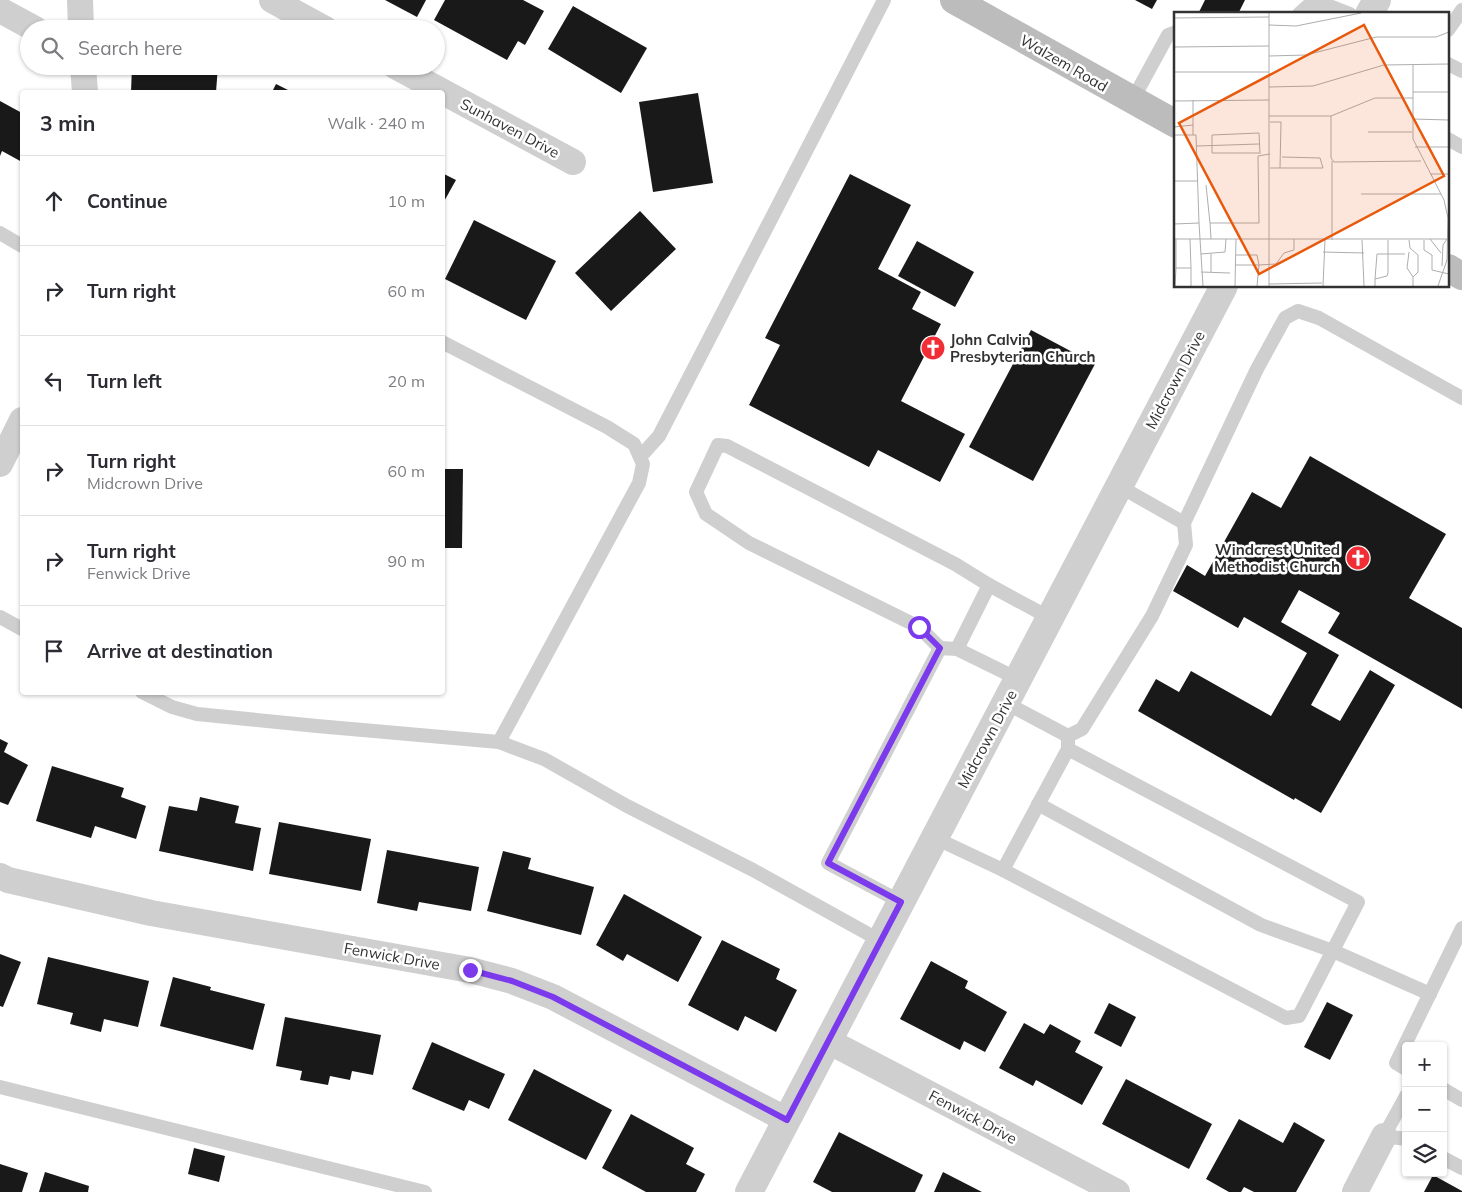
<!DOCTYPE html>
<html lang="en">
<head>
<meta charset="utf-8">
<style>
	body { margin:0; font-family:Mulish,sans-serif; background:#f2f2f3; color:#2b2b33 }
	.controls { position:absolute; right:15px; bottom:15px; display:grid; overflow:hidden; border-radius:5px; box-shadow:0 1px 4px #0004 }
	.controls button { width:45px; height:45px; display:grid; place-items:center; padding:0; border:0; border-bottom:1px solid #e1e1e2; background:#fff; color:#2b2b33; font:25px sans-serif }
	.stop { position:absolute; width:15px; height:15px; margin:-11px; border:4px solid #7c3aed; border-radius:50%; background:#fff }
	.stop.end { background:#7c3aed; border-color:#fff; box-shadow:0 1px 5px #0008 }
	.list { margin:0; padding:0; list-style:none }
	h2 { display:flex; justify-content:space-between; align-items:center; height:65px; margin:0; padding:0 20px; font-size:21px }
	h2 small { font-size:16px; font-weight:400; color:#7c7c81 }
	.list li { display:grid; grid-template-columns:32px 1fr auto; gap:15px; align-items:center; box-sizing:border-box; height:90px; padding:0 20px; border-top:1px solid #e1e1e2 }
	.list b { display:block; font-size:19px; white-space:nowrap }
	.list p { margin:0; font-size:16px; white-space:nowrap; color:#7c7c81 }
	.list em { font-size:16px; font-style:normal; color:#7c7c81 }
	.icon { flex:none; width:28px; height:28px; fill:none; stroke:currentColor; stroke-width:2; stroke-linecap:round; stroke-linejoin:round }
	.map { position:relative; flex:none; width:1462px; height:1192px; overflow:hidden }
	.search { position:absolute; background:#fff; box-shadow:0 1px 4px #0004; left:20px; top:20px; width:425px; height:55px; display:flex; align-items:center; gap:12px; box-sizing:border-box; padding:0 18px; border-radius:28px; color:#7c7c81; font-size:19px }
	.panel { position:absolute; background:#fff; box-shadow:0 1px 4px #0004; left:20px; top:90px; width:425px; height:605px; border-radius:5px }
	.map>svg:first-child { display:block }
	.building { fill:#191919 }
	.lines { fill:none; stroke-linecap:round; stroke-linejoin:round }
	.service { stroke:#cfcfcf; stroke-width:14 }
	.minor { stroke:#cfcfcf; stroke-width:26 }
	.tertiary { stroke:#cfcfcf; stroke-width:28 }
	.secondary { stroke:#bcbcbc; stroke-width:28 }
	.route { stroke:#7c3aed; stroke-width:6 }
	.labels { text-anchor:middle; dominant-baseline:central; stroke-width:5; stroke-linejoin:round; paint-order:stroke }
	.street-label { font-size:15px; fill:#323232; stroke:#fff }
	.poi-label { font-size:15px; font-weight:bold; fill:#323232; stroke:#fff; text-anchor:start }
	.inset-road { fill:none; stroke:#adadad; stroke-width:1 }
	.view { fill:#e8590c; fill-opacity:0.15; stroke:#e8590c; stroke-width:2.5 }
	.inset-edge { fill:none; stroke:#323232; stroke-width:2.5 }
</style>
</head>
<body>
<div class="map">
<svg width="1462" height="1192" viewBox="0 0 1462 1192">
	<rect width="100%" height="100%" fill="#fff"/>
	<g class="building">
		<path d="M 385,0 L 426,0 L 417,17 Z"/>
		<path d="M 445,0 L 523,0 L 544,11 L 525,45 L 518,41 L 507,60 L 434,20 Z"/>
		<path d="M 1135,0 L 1157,0 L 1152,9 Z"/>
		<path d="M 1205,0 L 1245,0 L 1238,14 L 1203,14 L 1199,12 Z"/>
		<path d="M 573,6 L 647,48 L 621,93 L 548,49 Z"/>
		<path d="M 132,66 L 218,66 L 216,92 L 131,92 Z"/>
		<path d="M 276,84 L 292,92 L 272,92 Z"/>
		<path d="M 698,93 L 713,183 L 653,192 L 639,102 Z"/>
		<path d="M 0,101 L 22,113 L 22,162 L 2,151 L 0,156 Z"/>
		<path d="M 442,173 L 456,180 L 442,205 Z"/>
		<path d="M 850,174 L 911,205 L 878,269 L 921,292 L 912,309 L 941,324 L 901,401 L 965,434 L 940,482 L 878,450 L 869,467 L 749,405 L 780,345 L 765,338 Z"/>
		<path d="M 640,211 L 676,249 L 611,311 L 575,273 Z"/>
		<path d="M 474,220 L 556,261 L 526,320 L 445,279 Z"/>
		<path d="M 917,241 L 974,272 L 955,307 L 898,276 Z"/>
		<path d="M 1031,330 L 1095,364 L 1033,481 L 969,447 Z"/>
		<path d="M 1310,456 L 1446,534 L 1409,598 L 1462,628 L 1462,709 L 1328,633 L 1340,613 L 1299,590 L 1281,622 L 1339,655 L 1311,705 L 1340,721 L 1370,670 L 1395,685 L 1321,813 L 1295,798 L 1294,800 L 1138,711 L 1156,679 L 1179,692 L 1191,671 L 1271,716 L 1307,653 L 1244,617 L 1238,628 L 1173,591 L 1187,565 L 1205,576 L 1252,492 L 1281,508 Z"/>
		<path d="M 442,469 L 463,469 L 462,548 L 442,548 Z"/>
		<path d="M 0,739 L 8,743 L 4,752 L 28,765 L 8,805 L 0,802 Z"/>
		<path d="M 52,766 L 124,788 L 121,797 L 146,806 L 136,839 L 95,826 L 91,838 L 36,821 Z"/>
		<path d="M 200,797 L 239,806 L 235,823 L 261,828 L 253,871 L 159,851 L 169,806 L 197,811 Z"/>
		<path d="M 279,822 L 371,839 L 361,891 L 269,874 Z"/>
		<path d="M 387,850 L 479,867 L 471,911 L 419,902 L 417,911 L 377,903 Z"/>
		<path d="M 503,851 L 531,858 L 528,869 L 594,887 L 581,935 L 487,911 Z"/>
		<path d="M 624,894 L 702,937 L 678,982 L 627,954 L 623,961 L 596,945 Z"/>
		<path d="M 722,940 L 780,969 L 776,979 L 797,990 L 776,1032 L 745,1016 L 738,1031 L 688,1005 Z"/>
		<path d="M 0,954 L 21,962 L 3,1007 L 0,1006 Z"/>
		<path d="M 48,957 L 149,981 L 138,1027 L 104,1019 L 101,1032 L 70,1024 L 73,1013 L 37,1004 Z"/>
		<path d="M 931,961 L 968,981 L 965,988 L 1007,1012 L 985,1052 L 964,1041 L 960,1050 L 900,1019 Z"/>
		<path d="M 173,977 L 211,987 L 210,990 L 265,1004 L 253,1050 L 160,1026 Z"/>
		<path d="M 1327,1002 L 1353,1015 L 1330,1060 L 1304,1047 Z"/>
		<path d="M 1109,1003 L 1136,1017 L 1121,1047 L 1094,1033 Z"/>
		<path d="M 285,1017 L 381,1035 L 373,1075 L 352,1071 L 350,1080 L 330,1076 L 328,1085 L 300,1080 L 302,1071 L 276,1066 Z"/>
		<path d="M 1024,1023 L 1044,1034 L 1050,1024 L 1081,1041 L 1075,1052 L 1103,1067 L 1082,1105 L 1036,1080 L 1033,1086 L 999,1068 Z"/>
		<path d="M 432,1042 L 505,1074 L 489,1109 L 469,1100 L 464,1111 L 412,1089 Z"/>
		<path d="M 534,1069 L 612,1110 L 586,1160 L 508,1120 Z"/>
		<path d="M 1126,1079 L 1212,1124 L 1189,1169 L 1102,1124 Z"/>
		<path d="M 631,1114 L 694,1148 L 686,1164 L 705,1174 L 696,1192 L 646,1192 L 602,1168 Z"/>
		<path d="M 1239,1119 L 1283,1143 L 1294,1122 L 1325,1140 L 1296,1192 L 1254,1192 L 1244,1187 L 1241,1192 L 1229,1192 L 1206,1179 Z"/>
		<path d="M 839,1132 L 923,1175 L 915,1192 L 832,1192 L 813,1182 Z"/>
		<path d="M 194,1148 L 225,1156 L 219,1182 L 188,1174 Z"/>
		<path d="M 0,1164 L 28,1173 L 22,1192 L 0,1192 Z"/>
		<path d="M 45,1172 L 89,1186 L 88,1192 L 39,1192 Z"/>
		<path d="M 943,1172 L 982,1192 L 934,1192 Z"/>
		<path d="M 1433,1175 L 1462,1191 L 1462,1192 L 1424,1192 Z"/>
	</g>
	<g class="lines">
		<g class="service">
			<path d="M 1299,14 L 1309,5 L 1324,4 L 1350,14"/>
			<path d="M 1448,30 L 1462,10"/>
			<path d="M 1448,64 L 1462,71"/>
			<path d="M 1132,101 L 1168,35 L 1176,32"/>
			<path d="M 1448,139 L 1462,147"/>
			<path d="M 0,233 L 22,246"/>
			<path d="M 442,342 L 607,427 L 634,444 L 643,464 L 639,483 L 499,742"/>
			<path d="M 640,457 L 659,436 L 884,0"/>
			<path d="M 1119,486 L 1184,523"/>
			<path d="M 0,617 L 22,629"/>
			<path d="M 940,648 L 919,627 L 749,543 L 706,514 L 696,492 L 718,445 L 727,446 L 955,564 L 989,585 L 1050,618"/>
			<path d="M 957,649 L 989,585"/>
			<path d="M 142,692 L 172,707 L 197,714 L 317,726 L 499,742 L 544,759 L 627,806 L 753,870 L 881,941"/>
			<path d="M 1006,703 L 1068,736 L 1082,729 L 1152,616 L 1186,545 L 1184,523 L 1257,369 L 1285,318 L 1298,311 L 1319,318 L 1462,398"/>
			<path d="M 1068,749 L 1358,902 L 1299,1016 L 1286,1018 L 1003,870 L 1068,749 L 1068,736"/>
			<path d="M 1038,804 L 1261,925 L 1333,951 L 1430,994"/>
			<path d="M 935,838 L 1003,870"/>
			<path d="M 901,902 L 828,863 L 940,648 L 957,649 L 1018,679"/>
			<path d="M 1406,1069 L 1396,1063 L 1462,928"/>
			<path d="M 0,1087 L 425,1192"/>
			<path d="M 1443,1089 L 1462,1100"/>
			<path d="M 1406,1096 L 1384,1136 L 1406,1139"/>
			<path d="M 1443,1158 L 1462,1168"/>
		</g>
		<g class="minor">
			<path d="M 80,0 L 81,29"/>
			<path d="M 272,0 L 325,29"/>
			<path d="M 0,10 L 35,29"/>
			<path d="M 83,66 L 85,92"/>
			<path d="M 395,66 L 573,162"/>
			<path d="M 0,464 L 22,420"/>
			<path d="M 0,876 L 8,880 L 151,913 L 470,970 L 512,981 L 553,997 L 787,1120"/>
			<path d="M 828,1041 L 1117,1192"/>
			<path d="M 1355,1192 L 1384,1136"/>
		</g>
		<g class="tertiary">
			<path d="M 1369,14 L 1377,0"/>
			<path d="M 749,1192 L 1224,286"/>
		</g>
		<g class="secondary">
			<path d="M 954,0 L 1176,124"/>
			<path d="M 1448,268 L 1462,276"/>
		</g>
	</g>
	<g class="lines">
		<path class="route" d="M 470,970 L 512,981 L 553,997 L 787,1120 L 901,902 L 828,863 L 940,648 L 919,627"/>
	</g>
	<defs>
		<symbol id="church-disc" viewBox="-11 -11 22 22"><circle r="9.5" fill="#f12d35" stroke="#fff"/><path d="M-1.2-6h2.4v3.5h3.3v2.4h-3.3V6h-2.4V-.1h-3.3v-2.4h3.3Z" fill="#fff"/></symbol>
	</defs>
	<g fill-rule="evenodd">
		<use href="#church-disc" x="919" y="334" width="28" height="28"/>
		<use href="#church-disc" x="1344" y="544" width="28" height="28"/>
	</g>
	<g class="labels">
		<g class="street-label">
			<text transform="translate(1064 63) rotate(30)">Walzem Road</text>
			<text transform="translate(510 128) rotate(28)">Sunhaven Drive</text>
			<text transform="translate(1175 380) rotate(-62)">Midcrown Drive</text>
			<text transform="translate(987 739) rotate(-62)">Midcrown Drive</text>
			<text transform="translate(392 956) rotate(10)">Fenwick Drive</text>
			<text transform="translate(973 1117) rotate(28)">Fenwick Drive</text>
		</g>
		<g class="poi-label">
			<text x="950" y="339">John Calvin<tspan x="950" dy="17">Presbyterian Church</tspan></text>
			<text x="1340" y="549" text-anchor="end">Windcrest United<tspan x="1340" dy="17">Methodist Church</tspan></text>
		</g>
	</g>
	<g transform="translate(1174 12)">
		<rect width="275" height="275" fill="#fff"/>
		<path class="inset-road" d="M 95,1 L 95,274M 0,6 L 95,5M 95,13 L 122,14 L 187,1M 0,35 L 95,34M 95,44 L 132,43 L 202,25 L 262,25 L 275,20M 239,53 L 239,127 L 270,188 L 274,206 L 273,248 L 264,274M 0,60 L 95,60M 95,75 L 139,74 L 210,53 L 275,52M 239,80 L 275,80M 19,88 L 19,123M 0,89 L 95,88M 95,104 L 157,104 L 201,86 L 239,86M 157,104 L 157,146 L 160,150 L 247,149M 239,107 L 275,108M 96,110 L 107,110 L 106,156M 0,115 L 19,113M 194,120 L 238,120M 0,123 L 22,123 L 25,211 L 0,212M 23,134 L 85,132M 241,135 L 275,135M 85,141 L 38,141 L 38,123 L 85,121 L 86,142M 96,156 L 149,156 L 146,146 L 108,145M 256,162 L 275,162M 0,169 L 24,169M 32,173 L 36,211 L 85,211 L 84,144 L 96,142M 187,182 L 267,182M 25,211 L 29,274M 36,211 L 37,227M 0,227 L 275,227M 2,227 L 2,256 L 17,256 L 16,227M 256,227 L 267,241M 158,228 L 158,149M 188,228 L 190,274M 235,228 L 236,236 L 244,243 L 244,260 L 239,265M 250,228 L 250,238 L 258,243 L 258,258 L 275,262M 149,240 L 190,241M 235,240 L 233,256 L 239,265 L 239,274M 27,242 L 51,240 L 52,227M 62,243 L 83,243 L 85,253 L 102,252 L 110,241 L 120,238 L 120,227M 62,253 L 85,253 L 83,274M 268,254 L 269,233 L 273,227M 27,260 L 56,261M 37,260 L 37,242M 201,267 L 203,242 L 231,242M 95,272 L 148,271M 1,274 L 2,256M 17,274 L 17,256M 61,274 L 62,227M 149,274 L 151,228M 201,274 L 201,267 L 213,264 L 214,261 L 214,228"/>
		<path class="view" d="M 190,13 L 270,164 L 85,262 L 5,111 Z"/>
		<rect width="275" height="275" class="inset-edge"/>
	</g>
</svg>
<div class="controls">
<button>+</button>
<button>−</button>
<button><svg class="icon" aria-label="layers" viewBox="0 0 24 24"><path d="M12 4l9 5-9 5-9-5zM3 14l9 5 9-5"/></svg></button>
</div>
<div class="stop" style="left:919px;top:627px"></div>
<div class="stop end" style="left:470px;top:970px"></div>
<div class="search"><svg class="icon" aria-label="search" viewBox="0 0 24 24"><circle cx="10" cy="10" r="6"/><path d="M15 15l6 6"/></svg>Search here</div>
<section class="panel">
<h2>3 min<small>Walk · 240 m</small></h2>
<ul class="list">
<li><svg class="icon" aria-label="ahead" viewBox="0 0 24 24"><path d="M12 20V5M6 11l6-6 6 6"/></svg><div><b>Continue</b></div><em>10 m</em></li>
<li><svg class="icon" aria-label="right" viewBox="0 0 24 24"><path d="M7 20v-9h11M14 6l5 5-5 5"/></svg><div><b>Turn right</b></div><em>60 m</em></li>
<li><svg class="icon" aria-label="left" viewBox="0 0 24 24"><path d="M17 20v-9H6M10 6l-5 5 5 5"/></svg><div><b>Turn left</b></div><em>20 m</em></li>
<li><svg class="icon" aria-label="right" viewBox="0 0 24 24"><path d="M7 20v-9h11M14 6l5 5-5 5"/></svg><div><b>Turn right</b><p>Midcrown Drive</p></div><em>60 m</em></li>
<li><svg class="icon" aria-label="right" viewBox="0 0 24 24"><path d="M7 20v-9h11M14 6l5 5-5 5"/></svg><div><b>Turn right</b><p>Fenwick Drive</p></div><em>90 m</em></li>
<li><svg class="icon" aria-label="arrive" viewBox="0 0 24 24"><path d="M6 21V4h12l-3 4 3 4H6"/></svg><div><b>Arrive at destination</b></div></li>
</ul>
</section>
</div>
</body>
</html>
